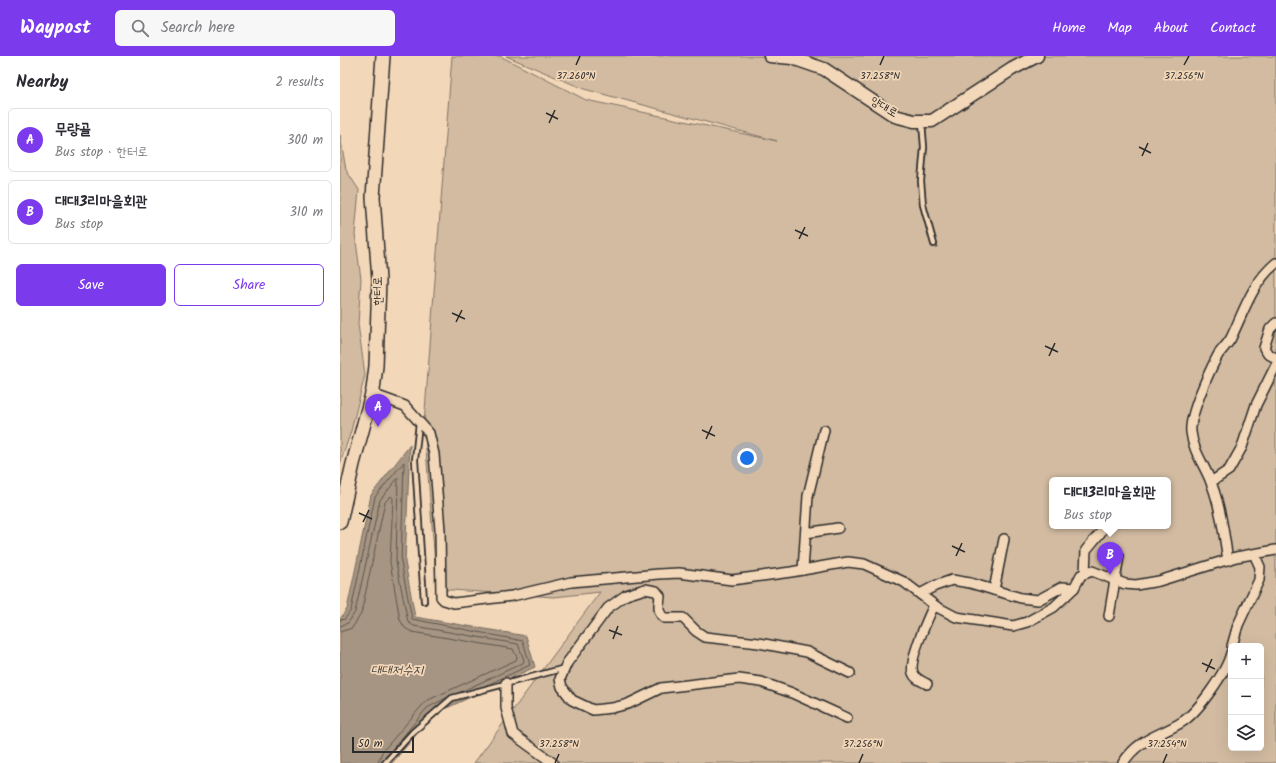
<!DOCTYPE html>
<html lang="en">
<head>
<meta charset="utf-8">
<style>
	body { margin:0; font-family:Kalam,"Poor Story",sans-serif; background:#f7f7f7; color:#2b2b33 }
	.controls { position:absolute; right:12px; bottom:12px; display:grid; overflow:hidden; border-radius:6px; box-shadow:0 4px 16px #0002 }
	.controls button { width:36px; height:36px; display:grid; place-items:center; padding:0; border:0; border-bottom:1px solid #e1e1e2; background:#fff; color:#2b2b33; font:20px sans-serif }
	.scale { position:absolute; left:12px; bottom:10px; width:62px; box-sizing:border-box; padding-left:4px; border:2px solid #2b2b2b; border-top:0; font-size:11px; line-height:14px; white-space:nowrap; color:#2b2b2b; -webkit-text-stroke:3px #f3d7b9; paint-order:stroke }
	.you { position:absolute; left:407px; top:402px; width:14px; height:14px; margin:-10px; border:3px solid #fff; border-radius:50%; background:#1a73e8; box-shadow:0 0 0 6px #1a73e833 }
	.badge { display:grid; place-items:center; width:26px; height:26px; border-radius:50%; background:#7c3aed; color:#fff; font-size:13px; font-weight:700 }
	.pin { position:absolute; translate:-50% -33px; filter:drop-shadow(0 1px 2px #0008) }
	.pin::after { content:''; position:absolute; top:21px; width:14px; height:12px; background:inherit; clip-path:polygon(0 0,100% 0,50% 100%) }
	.popup { position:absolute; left:709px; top:421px; width:122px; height:52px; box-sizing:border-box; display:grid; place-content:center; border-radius:6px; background:#fff; filter:drop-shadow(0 1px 3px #0005); font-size:13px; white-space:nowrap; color:#7c7c81 }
	.popup b { font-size:15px; color:#2b2b33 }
	.popup::after { content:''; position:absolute; left:50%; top:100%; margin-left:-8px; border:8px solid transparent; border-top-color:#fff }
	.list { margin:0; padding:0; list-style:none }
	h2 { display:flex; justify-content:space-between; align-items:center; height:52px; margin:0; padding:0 16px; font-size:17px }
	h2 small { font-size:13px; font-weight:400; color:#7c7c81 }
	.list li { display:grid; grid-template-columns:26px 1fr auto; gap:12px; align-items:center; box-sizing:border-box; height:64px; margin:0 8px 8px; padding:0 8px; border:1px solid #e1e1e2; border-radius:6px }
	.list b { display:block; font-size:15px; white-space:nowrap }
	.list p { margin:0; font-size:13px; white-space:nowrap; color:#7c7c81 }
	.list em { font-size:13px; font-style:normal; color:#7c7c81 }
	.actions { display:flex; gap:8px; padding:12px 16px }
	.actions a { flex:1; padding:9px 0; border:1px solid #7c3aed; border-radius:6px; text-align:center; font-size:14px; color:#7c3aed }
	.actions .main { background:#7c3aed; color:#fff }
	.icon { flex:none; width:22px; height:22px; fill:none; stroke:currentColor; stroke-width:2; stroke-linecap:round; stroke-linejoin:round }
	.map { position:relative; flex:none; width:936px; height:707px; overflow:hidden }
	header { display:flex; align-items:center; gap:24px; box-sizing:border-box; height:56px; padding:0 20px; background:#7c3aed; color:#fff }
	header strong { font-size:19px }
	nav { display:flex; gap:22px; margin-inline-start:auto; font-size:14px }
	.search { width:280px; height:36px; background:#f7f7f7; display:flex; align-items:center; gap:10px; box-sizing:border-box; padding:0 14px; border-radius:6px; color:#7c7c81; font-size:15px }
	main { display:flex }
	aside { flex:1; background:#fff }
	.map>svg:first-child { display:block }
	.green { fill:#d2bba1; stroke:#7e7366; fill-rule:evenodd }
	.water { fill:#a69582; stroke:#756b5f }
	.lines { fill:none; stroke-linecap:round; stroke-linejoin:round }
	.shore { stroke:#5c554e; stroke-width:1 }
	.service-casing { stroke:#2b2b2b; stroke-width:8 }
	.minor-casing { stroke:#2b2b2b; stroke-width:12 }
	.tertiary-casing { stroke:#2b2b2b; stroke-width:15 }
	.secondary-casing { stroke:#2b2b2b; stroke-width:16 }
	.service { stroke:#f3d7b9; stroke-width:4.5 }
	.minor { stroke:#f3d7b9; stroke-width:9 }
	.tertiary { stroke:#f3d7b9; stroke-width:12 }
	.secondary { stroke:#f3d7b9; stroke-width:13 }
	.ticks { fill:none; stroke:#2b2b2b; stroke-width:1.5 }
	.labels { text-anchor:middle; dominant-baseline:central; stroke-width:3.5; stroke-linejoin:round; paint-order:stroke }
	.street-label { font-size:12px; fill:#2b2b2b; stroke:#f3d7b9 }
	.water-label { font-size:13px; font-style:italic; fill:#4a4641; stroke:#f3d7b9 }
	.ticks-label { font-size:10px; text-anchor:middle; fill:#2b2b2b; stroke:#f3d7b9; stroke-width:3.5; stroke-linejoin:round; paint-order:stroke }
</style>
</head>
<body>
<header>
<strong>Waypost</strong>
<div class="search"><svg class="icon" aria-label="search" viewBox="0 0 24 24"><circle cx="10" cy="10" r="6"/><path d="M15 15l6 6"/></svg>Search here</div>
<nav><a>Home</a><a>Map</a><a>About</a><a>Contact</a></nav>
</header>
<main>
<aside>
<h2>Nearby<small>2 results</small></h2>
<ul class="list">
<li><span class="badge">A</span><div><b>무량골</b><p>Bus stop · 한터로</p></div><em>300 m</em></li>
<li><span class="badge">B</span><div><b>대대3리마을회관</b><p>Bus stop</p></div><em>310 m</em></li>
</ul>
<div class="actions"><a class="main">Save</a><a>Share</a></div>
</aside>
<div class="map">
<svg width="936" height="707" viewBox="0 0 936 707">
	<rect width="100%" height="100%" fill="#f3d7b9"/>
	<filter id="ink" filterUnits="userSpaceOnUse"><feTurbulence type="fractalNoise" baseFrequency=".025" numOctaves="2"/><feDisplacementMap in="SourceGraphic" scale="8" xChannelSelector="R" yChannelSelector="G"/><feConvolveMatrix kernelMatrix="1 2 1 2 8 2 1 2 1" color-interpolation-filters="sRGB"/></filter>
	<g filter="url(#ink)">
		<g class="green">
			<path d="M 112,0 L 160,0 L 246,44 L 437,85 L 244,33 L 166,0 L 936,0 L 936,707 L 134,707 L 260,536 L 214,541 L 97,533 L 84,368 ZM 712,424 L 828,424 L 828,470 L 712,470 ZM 891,590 L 921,590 L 921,692 L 891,692 Z"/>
			<path d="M 0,79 L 6,114 L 19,134 L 15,178 L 21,223 L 18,268 L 25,319 L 11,375 L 0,408 Z"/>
		</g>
		<path class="water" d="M 70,389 L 65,506 L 75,561 L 186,580 L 195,611 L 94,658 L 52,707 L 0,707 L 0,563 L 7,553 L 31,439 Z"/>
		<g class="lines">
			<g class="shore">
				<path d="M 0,564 L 5,563 L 11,554 L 35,441 L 64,406 L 61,506 L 72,563 L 183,585 L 190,609 L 145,630"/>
				<path d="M 0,570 L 8,567 L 15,556 L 40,444 L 58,422 L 56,506 L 68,566 L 74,570 L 178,588 L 184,604 L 183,607 L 116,638"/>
				<path d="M 0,576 L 12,572 L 21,558 L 45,446 L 51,440 L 53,442 L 50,506 L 60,564 L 65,572 L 72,576 L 173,593 L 177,601 L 176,604 L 86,645 L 42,696 L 38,707"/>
				<path d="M 45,702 L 87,652 L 108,641"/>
			</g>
			<defs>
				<g id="service">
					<path d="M 582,66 L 584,91 L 581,125 L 583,149 L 594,188"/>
					<path d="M 79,367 L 75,404 L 84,545"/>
					<path d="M 45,707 L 73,676 L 112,642 L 225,612"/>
				</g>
				<g id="minor">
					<path d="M 936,267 L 930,273 L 924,292 L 928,298 L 936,302"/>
					<path d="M 32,338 L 65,350 L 89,377 L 94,398 L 100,474 L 101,541 L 104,544 L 114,547 L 172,540 L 231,526 L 319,518 L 339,517 L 392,524 L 451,516 L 508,506 L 524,508 L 564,526 L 597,551 L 616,561 L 673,570 L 687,566 L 714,551 L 734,532 L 741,519 L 752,515 L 785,528 L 796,529 L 819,525 L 896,501 L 936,494"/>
					<path d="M 871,426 L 889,414 L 902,391 L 916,349 L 936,309"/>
					<path d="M 466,477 L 498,472"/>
					<path d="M 888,504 C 884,479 881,453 872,429 C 866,411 853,396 851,376 C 849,359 870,314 878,299 C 882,293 888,288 891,282 C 904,255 912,227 936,207"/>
					<path d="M 463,514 L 468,440 L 484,374"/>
					<path d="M 745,517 L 746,494 L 761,476"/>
					<path d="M 654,534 L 664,483"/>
					<path d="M 580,538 L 595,530 L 612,524 L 630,527 L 681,542 L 698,544 L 722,531 L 734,532"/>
					<path d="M 769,560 L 779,500"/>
					<path d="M 892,590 L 898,569 L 919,524 L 920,511 L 914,498"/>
					<path d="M 166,627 L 166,652 L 173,678 L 213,707"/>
					<path d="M 587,628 C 582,625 575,623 573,617 C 568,605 588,562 594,549"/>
					<path d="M 507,662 L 452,637 L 421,626 L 399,623 L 321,632 L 288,648 L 272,652 L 253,654 L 232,644 L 222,631 L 220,623 L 227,607 L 268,552 L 286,539 L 305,533 L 316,535 L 320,540 C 319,549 317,556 324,562 L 343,562 L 356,575 L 365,581 L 419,587 L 467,596 L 510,617"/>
					<path d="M 783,707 C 799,682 820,680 842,666 C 858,656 887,615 891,597"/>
				</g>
				<path id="tertiary" d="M 430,0 L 452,2 L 484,13 L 555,60 L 574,65 L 592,65 L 672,13 L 697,0"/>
				<path id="secondary" d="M 0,466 L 13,408 L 33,334 L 36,310 L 39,224 L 33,141 L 43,0"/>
			</defs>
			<use href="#service" class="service-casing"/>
			<use href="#minor" class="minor-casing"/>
			<use href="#tertiary" class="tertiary-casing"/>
			<use href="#secondary" class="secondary-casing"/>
			<use href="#service" class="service"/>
			<use href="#minor" class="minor"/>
			<use href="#tertiary" class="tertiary"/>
			<use href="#secondary" class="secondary"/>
		</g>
	</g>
	<path class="ticks" d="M 236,9 L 240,0M 540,9 L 544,0M 844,9 L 849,0M 206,57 L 218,63M 209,67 L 215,54M 799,91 L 811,97M 802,100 L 808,87M 455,174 L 468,180M 459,183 L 465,171M 112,257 L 125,263M 116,266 L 122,254M 705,290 L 718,296M 709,300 L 715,287M 362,374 L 375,380M 366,383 L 372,370M 19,457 L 32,463M 23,466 L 29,454M 612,490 L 625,496M 616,500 L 622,487M 269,574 L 282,579M 273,583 L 278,570M 862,607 L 875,613M 866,616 L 872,603M 215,707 L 219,698M 519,707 L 523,698M 823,707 L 827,698"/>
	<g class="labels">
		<g class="street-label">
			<text transform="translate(544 51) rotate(30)">양대로</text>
			<text transform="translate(38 235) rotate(-91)">한터로</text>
		</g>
		<g class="water-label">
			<text x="57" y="614">대대저수지</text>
		</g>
	</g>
	<g class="ticks-label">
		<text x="236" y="23">37.260°N</text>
		<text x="540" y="23">37.258°N</text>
		<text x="844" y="23">37.256°N</text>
		<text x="219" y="691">37.258°N</text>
		<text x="523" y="691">37.256°N</text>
		<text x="827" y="691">37.254°N</text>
	</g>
</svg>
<div class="controls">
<button>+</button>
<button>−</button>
<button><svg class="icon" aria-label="layers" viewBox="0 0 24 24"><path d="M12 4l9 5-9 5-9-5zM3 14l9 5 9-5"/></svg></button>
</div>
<div class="scale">50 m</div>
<div class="you"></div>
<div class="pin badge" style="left:38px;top:371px">A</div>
<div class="pin badge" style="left:770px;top:519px">B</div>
<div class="popup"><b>대대3리마을회관</b>Bus stop</div>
</div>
</main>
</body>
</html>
